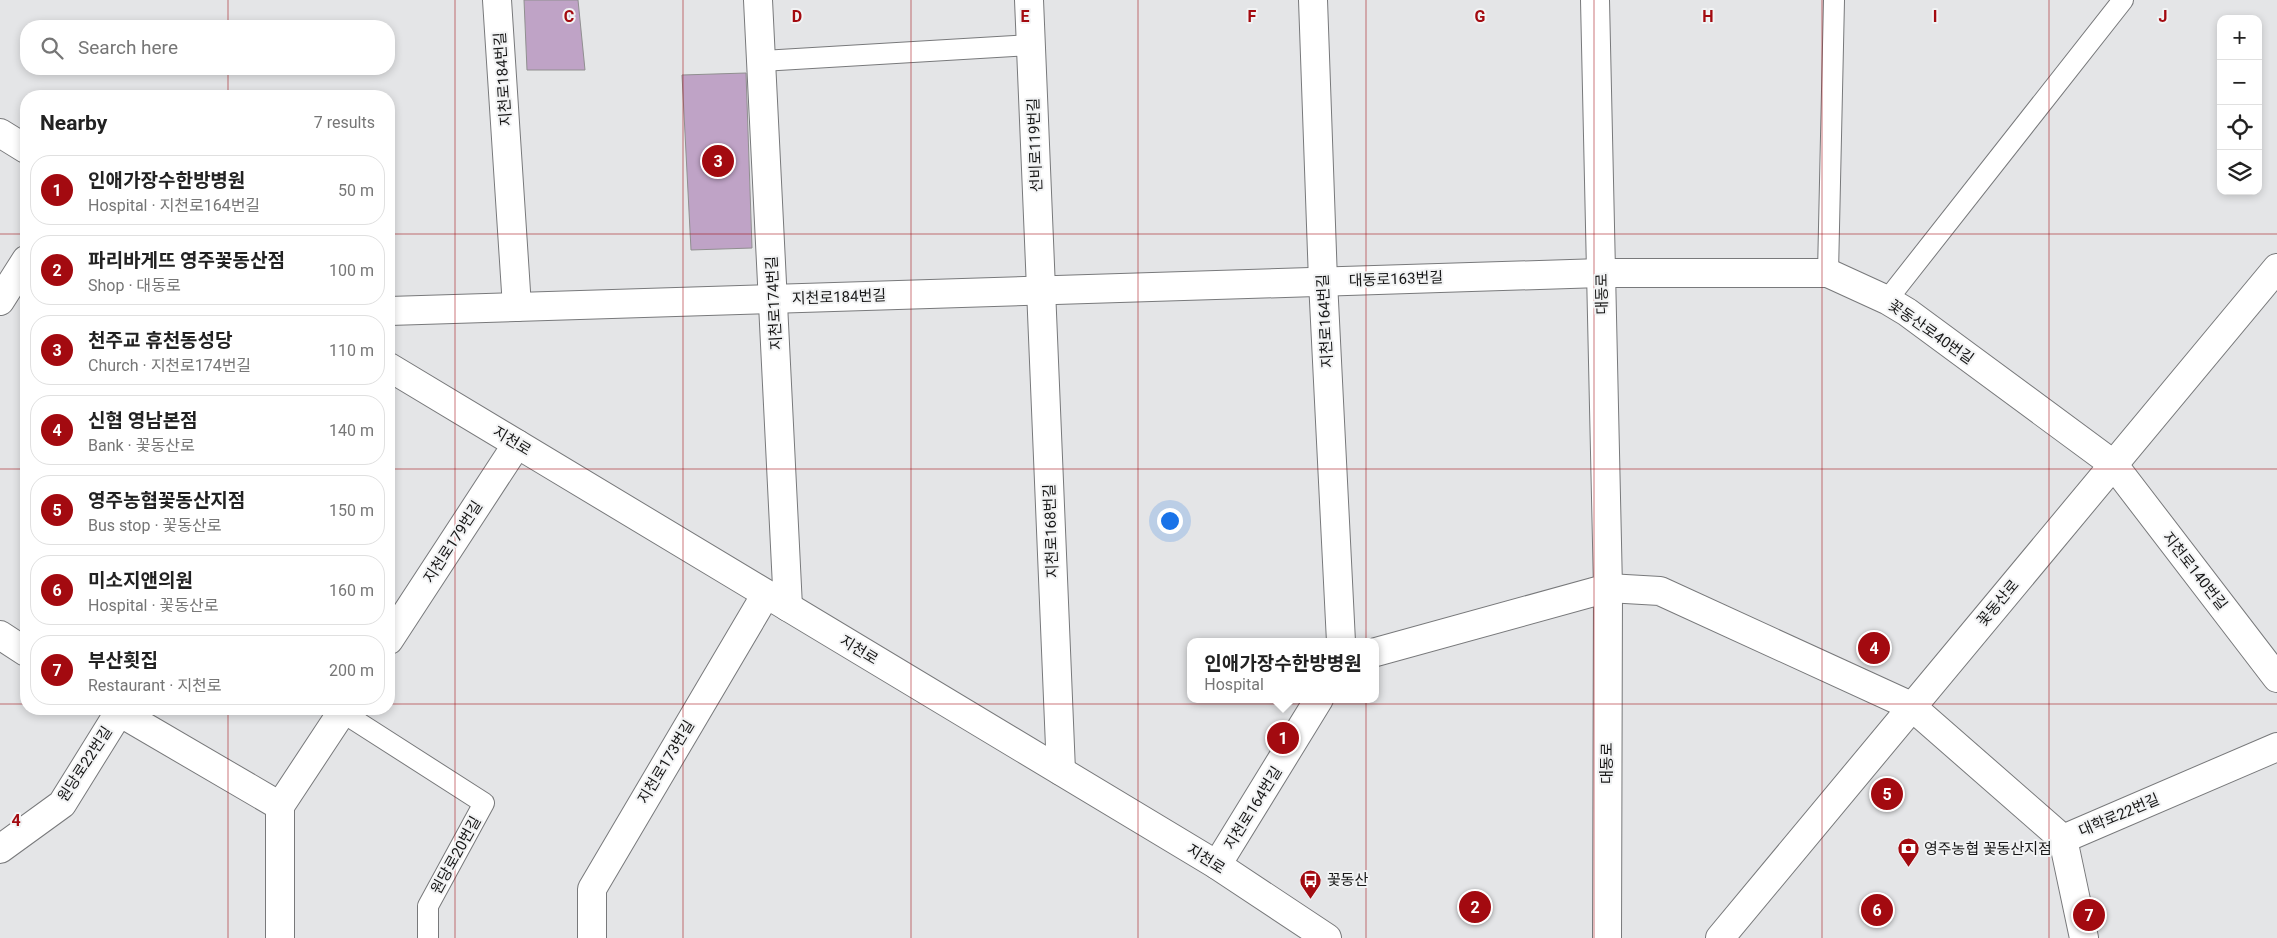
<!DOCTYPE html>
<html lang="en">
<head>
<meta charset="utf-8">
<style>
	body { margin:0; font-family:Roboto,"Noto Sans KR",sans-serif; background:#f6f6f6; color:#222 }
	.controls { position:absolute; right:15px; top:15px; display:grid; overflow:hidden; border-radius:10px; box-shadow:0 2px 8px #0003 }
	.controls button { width:45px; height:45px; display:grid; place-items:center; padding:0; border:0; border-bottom:1px solid #e0e0e0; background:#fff; color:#222; font:25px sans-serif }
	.you { position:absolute; left:1169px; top:520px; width:18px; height:18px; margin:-12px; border:4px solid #fff; border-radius:50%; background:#1a73e8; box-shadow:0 0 0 8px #1a73e833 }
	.badge { display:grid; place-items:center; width:32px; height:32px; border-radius:50%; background:#a30a10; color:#fff; font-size:16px; font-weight:700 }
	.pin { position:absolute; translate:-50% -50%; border:2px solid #fff; box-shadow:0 1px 5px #0006 }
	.popup { position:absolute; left:1187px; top:638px; width:192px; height:65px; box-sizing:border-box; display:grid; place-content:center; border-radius:10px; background:#fff; filter:drop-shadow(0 1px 4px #0005); font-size:16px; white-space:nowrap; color:#767676 }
	.popup b { font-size:19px; color:#222 }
	.popup::after { content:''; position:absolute; left:50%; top:100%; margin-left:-10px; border:10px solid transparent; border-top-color:#fff }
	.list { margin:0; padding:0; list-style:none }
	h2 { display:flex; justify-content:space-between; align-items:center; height:65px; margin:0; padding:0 20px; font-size:21px }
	h2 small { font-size:16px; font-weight:400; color:#767676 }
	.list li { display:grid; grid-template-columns:32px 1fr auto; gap:15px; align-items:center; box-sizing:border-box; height:70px; margin:0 10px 10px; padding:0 10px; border:1px solid #e0e0e0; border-radius:20px }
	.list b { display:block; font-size:19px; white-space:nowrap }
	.list p { margin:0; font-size:16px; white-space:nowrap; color:#767676 }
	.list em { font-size:16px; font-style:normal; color:#767676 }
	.icon { flex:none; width:28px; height:28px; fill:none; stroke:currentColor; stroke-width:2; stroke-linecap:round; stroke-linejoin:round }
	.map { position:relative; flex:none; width:2277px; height:938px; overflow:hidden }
	.search { position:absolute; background:#fff; box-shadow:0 2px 8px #0003; left:20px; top:20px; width:375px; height:55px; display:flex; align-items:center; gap:12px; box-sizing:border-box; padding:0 18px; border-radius:20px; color:#767676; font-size:19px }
	.panel { position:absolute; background:#fff; box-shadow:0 2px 8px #0003; left:20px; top:90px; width:375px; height:625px; border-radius:20px }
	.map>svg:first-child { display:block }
	.building { fill:#bfa3c6; stroke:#908f90 }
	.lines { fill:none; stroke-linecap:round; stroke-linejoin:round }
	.lane-casing { stroke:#78797b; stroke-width:22 }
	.street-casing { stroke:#78797b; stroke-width:30 }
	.secondary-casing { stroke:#78797b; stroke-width:30 }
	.primary-casing { stroke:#78797b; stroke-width:30 }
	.lane { stroke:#fff; stroke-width:20 }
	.street { stroke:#fff; stroke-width:28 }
	.secondary { stroke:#fff; stroke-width:28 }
	.primary { stroke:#fff; stroke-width:28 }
	.grid { fill:none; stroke:#a30a10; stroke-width:1; stroke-opacity:0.55 }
	.labels { text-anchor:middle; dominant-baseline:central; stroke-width:4; stroke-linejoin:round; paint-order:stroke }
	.street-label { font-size:15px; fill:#161616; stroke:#f2f3f4 }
	.poi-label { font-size:15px; fill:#161616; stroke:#f2f3f4; text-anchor:start }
	.grid-label { font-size:16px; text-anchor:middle; font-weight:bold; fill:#a30a10; stroke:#f2f3f4; stroke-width:4; stroke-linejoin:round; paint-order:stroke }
</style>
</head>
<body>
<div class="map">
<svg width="2277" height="938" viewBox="0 0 2277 938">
	<rect width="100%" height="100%" fill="#e4e5e7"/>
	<g class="building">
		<path d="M 524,0 L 578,0 L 585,70 L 527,70 Z"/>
		<path d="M 746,73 L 752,248 L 691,250 L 682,75 Z"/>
	</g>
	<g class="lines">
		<defs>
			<g id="lane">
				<path d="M 761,61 L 1031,45"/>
				<path d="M 1828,273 L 1834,0"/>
				<path d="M 1887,300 L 2123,0"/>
				<path d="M 342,712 L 484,803 L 428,906 L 428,938"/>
			</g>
			<g id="street">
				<path d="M 497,0 L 517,307"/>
				<path d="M 758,0 L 788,607"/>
				<path d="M 1029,0 L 1061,771"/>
				<path d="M 1313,0 L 1323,281 L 1341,642"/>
				<path d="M 0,301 L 26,260"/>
				<path d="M 389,311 L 1601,273 L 1828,273 L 1887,300 L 1907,312 L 2113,464 L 2277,678"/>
				<path d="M 0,635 L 26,652"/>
				<path d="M 389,640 L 517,444"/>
				<path d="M 1376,652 L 1608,588 L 1660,591 L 1911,706 L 2063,839"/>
				<path d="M 114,709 L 280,806"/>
				<path d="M 2063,839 L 2277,747"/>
				<path d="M 2063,839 L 2084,938"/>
				<path d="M 0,849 L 62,804 L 121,709"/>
				<path d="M 1217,865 L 1319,699"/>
				<path d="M 280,938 L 280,806 L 344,709"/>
				<path d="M 592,938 L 592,889 L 766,594"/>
			</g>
			<g id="secondary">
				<path d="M 1595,0 L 1608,588 L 1607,938"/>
				<path d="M 1720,938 L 2277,268"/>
			</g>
			<g id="primary">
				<path d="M 0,133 L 26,149"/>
				<path d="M 389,367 L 1217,865 L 1327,938"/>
			</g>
		</defs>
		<use href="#lane" class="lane-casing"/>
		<use href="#street" class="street-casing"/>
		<use href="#secondary" class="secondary-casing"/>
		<use href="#primary" class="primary-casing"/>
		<use href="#lane" class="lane"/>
		<use href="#street" class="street"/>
		<use href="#secondary" class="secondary"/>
		<use href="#primary" class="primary"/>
	</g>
	<path class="grid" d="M 228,0 L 228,26M 455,0 L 455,938M 683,0 L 683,938M 911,0 L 911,938M 1138,0 L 1138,938M 1366,0 L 1366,938M 1594,0 L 1594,938M 1822,0 L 1822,938M 2049,0 L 2049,938M 228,69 L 228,96M 0,234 L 26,234M 389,234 L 2277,234M 0,469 L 26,469M 389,469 L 2277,469M 0,704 L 26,704M 389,704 L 2277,704M 228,709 L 228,938"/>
	<defs>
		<symbol id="bank-pin" viewBox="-11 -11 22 30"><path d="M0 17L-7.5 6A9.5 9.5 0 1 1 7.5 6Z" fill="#a30a10" stroke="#f2f3f4"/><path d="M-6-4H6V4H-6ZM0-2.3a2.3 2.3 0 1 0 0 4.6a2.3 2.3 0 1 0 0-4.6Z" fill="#fff"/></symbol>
		<symbol id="bus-pin" viewBox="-11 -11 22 30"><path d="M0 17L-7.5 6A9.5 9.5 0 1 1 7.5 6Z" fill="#a30a10" stroke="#f2f3f4"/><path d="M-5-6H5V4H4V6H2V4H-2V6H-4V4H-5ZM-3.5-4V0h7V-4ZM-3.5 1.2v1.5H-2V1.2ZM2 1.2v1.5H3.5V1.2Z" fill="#fff"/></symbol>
	</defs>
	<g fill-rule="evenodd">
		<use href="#bank-pin" x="1896" y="836" width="25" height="34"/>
		<use href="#bus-pin" x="1298" y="868" width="25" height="34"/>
	</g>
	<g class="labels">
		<g class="street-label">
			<text transform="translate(503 79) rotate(-94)">지천로184번길</text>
			<text transform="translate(1035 145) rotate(-92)">선비로119번길</text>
			<text transform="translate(1396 279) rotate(-2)">대동로163번길</text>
			<text transform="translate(1602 294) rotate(-91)">대동로</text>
			<text transform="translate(839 297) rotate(-2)">지천로184번길</text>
			<text transform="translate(774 303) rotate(-93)">지천로174번길</text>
			<text transform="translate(1325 321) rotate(-93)">지천로164번길</text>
			<text transform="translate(1931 332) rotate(35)">꽃동산로40번길</text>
			<text transform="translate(512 441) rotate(31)">지천로</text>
			<text transform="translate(1051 531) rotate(-92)">지천로168번길</text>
			<text transform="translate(453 542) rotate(-57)">지천로179번길</text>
			<text transform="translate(2195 571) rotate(52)">지천로140번길</text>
			<text transform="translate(1998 603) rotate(-50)">꽃동산로</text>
			<text transform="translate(859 650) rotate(31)">지천로</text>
			<text transform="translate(666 762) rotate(-59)">지천로173번길</text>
			<text transform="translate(1607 763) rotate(-90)">대동로</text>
			<text transform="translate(85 764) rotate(-57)">원당로22번길</text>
			<text transform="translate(1253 808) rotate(-58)">지천로164번길</text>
			<text transform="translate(2119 815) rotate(-23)">대학로22번길</text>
			<text transform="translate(456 855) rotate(-61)">원당로20번길</text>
			<text transform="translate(1206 859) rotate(32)">지천로</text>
		</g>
		<g class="poi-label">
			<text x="1924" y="849">영주농협 꽃동산지점</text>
			<text x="1327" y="880">꽃동산</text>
		</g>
	</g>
	<g class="grid-label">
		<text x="569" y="22">C</text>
		<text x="797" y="22">D</text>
		<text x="1025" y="22">E</text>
		<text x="1252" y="22">F</text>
		<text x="1480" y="22">G</text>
		<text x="1708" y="22">H</text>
		<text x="1935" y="22">I</text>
		<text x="2163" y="22">J</text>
		<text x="16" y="826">4</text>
	</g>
</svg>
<div class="controls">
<button>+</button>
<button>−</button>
<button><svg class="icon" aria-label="locate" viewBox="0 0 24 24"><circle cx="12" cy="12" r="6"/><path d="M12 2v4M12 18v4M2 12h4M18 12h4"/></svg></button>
<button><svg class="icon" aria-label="layers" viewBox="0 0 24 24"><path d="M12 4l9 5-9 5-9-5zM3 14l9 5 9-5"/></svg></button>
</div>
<div class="you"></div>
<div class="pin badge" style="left:1283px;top:738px">1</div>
<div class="popup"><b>인애가장수한방병원</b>Hospital</div>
<div class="pin badge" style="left:1475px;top:907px">2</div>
<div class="pin badge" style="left:718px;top:161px">3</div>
<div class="pin badge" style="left:1874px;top:648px">4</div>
<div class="pin badge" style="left:1887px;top:794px">5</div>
<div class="pin badge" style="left:1877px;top:910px">6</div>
<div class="pin badge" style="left:2089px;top:915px">7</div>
<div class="search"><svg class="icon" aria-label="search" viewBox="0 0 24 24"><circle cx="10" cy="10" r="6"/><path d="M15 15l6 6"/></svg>Search here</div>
<section class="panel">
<h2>Nearby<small>7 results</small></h2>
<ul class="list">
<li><span class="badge">1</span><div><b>인애가장수한방병원</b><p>Hospital · 지천로164번길</p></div><em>50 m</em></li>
<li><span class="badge">2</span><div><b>파리바게뜨 영주꽃동산점</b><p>Shop · 대동로</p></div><em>100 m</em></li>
<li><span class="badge">3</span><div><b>천주교 휴천동성당</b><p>Church · 지천로174번길</p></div><em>110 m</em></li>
<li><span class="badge">4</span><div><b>신협 영남본점</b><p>Bank · 꽃동산로</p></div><em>140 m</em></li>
<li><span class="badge">5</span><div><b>영주농협꽃동산지점</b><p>Bus stop · 꽃동산로</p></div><em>150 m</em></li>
<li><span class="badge">6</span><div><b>미소지앤의원</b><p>Hospital · 꽃동산로</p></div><em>160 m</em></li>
<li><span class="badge">7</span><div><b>부산횟집</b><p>Restaurant · 지천로</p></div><em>200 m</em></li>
</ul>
</section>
</div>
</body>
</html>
